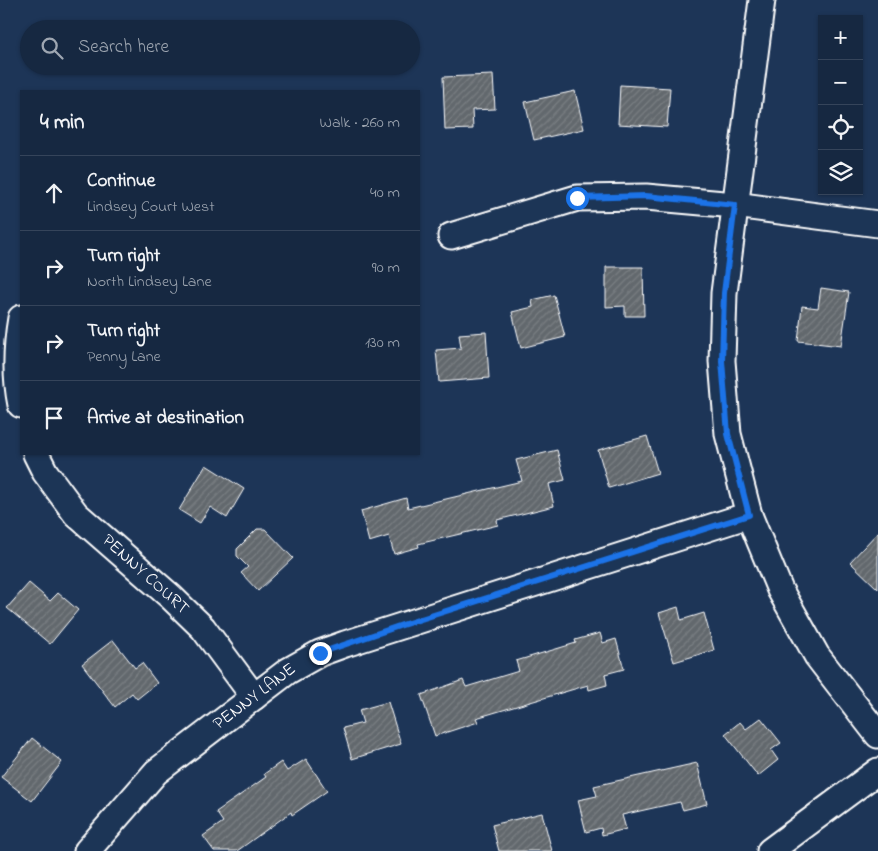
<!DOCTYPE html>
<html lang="en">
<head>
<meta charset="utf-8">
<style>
	body { margin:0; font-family:"Indie Flower",sans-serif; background:#23344c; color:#f1f3f6 }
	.controls { position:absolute; right:15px; top:15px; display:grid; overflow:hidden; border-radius:0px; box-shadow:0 1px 4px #0004 }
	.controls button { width:45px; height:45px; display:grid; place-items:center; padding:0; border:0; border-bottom:1px solid #35445a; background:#162841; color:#f1f3f6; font:25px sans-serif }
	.stop { position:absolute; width:15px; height:15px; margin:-11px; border:4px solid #1a73e8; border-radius:50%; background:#fff }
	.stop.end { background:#1a73e8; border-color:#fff; box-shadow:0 1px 5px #0008 }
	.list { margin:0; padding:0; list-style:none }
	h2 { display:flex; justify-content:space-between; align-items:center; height:65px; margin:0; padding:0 20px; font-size:21px }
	h2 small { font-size:16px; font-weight:400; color:#9ea6b1 }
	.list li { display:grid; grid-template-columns:32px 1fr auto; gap:15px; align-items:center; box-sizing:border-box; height:75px; padding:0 20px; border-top:1px solid #35445a }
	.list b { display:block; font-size:19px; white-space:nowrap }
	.list p { margin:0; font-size:16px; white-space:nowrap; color:#9ea6b1 }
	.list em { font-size:16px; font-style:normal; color:#9ea6b1 }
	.icon { flex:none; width:28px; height:28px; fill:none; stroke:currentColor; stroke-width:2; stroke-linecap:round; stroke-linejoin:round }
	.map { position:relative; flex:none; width:878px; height:851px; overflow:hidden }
	.search { position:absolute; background:#162841; box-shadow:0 1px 4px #0004; left:20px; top:20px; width:400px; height:55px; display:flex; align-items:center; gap:12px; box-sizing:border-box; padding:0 18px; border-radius:28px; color:#9ea6b1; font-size:19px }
	.panel { position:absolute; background:#162841; box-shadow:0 1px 4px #0004; left:20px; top:90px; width:400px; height:365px; border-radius:0px }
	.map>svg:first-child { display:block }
	.building { fill:url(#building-hatch); stroke:#fff }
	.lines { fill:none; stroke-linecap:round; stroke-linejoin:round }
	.street-casing { stroke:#fff; stroke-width:29 }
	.street { stroke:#1d3557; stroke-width:25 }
	.route { stroke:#1a73e8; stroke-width:6 }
	.labels { text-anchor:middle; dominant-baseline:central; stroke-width:4.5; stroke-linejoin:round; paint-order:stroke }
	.street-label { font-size:18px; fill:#fff; stroke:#1d3557 }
</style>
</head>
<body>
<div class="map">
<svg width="878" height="851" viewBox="0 0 878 851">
	<defs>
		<pattern id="building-hatch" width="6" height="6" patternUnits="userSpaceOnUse" patternTransform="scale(1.25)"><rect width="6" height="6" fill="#62686d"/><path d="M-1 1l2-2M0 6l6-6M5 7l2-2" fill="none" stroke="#7a7f83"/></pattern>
	</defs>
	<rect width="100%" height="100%" fill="#1d3557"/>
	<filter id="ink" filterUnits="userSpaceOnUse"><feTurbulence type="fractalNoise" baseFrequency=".02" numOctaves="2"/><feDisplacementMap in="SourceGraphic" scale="10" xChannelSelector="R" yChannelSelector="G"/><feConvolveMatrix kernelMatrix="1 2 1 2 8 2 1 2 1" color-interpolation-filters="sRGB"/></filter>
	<g filter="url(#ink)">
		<g class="building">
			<path d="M 493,75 L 495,109 L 472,110 L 473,129 L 445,130 L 443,77 Z"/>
			<path d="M 620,85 L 670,88 L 667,127 L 618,124 Z"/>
			<path d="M 575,91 L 584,129 L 534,140 L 525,102 Z"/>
			<path d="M 606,267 L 643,267 L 644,316 L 625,316 L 625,306 L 606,307 Z"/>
			<path d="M 821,288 L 849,292 L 841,346 L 798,341 L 802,306 L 818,308 Z"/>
			<path d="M 554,295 L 565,337 L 521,348 L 512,312 L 533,307 L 532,300 Z"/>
			<path d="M 486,332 L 489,378 L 439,382 L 436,350 L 461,348 L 459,334 Z"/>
			<path d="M 647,436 L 658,473 L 609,488 L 598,450 Z"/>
			<path d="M 557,450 L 565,480 L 549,484 L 554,506 L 497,520 L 498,525 L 418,544 L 419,547 L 394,554 L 389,536 L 369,542 L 361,511 L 406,498 L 408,508 L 522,481 L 516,460 Z"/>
			<path d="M 206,465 L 244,489 L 227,518 L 210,507 L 200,523 L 179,510 Z"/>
			<path d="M 257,529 L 265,529 L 293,558 L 258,591 L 241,573 L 248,567 L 237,556 L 237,549 Z"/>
			<path d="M 878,532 L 878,589 L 850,562 Z"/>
			<path d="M 29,583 L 50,601 L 58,593 L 78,610 L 50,644 L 7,608 Z"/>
			<path d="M 678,607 L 681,620 L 704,613 L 714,650 L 674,662 L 659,613 Z"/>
			<path d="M 600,633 L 603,643 L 616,639 L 624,669 L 605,674 L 607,685 L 589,690 L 588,685 L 476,718 L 478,722 L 435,736 L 421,695 L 463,680 L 466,687 L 519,671 L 516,661 L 576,643 L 575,640 Z"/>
			<path d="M 113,640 L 135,668 L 142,663 L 157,683 L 137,699 L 132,693 L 115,707 L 82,664 Z"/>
			<path d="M 388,702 L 401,744 L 352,759 L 343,728 L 363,723 L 359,710 Z"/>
			<path d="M 761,718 L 781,743 L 771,750 L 778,760 L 758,776 L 725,734 L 740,722 L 746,729 Z"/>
			<path d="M 32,738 L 62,762 L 32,801 L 1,777 Z"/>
			<path d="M 306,759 L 327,791 L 292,815 L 291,812 L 237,851 L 214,851 L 203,836 L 223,822 L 216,812 L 266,777 L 264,774 L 281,762 L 287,771 Z"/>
			<path d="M 697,763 L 707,804 L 683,810 L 680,802 L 622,815 L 626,829 L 602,835 L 601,828 L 586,832 L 578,800 L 597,796 L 594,786 Z"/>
			<path d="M 542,813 L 552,851 L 499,851 L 492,825 Z"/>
		</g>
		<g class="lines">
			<defs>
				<g id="street">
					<path d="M 762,0 L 724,293 L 722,361 L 728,434 L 749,515 L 780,590 L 817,656 L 878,735"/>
					<path d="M 451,236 L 577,198 L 646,197 L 735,205 L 878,224"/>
					<path d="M 21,318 C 16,347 15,376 21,405"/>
					<path d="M 36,454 L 45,472 L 76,514 L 171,597 L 203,628 L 254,697"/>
					<path d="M 87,851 L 156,772 L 288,671 L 320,653 L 345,644 L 749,515"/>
					<path d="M 770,851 L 878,771"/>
				</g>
			</defs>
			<use href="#street" class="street-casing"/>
			<use href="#street" class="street"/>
		</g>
	</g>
	<g class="lines" filter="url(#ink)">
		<path class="route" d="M 320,653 L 402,625 L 749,515 L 728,434 L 722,361 L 724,293 L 735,205 L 646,196 L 577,198"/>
	</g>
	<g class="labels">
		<g class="street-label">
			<text transform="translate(145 575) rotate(42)">PENNY COURT</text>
			<text transform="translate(255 697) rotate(-37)">PENNY LANE</text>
		</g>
	</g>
</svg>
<div class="controls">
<button>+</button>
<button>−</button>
<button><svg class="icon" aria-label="locate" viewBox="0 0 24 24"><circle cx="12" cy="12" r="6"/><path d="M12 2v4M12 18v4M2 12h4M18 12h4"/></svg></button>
<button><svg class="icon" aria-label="layers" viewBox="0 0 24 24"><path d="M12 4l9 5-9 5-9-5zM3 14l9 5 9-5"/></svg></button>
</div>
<div class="stop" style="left:577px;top:198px"></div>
<div class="stop end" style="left:320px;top:653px"></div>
<div class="search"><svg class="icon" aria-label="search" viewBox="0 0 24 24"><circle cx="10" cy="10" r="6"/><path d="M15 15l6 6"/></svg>Search here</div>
<section class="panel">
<h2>4 min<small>Walk · 260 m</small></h2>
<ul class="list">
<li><svg class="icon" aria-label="ahead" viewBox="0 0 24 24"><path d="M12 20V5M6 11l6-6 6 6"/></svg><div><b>Continue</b><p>Lindsey Court West</p></div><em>40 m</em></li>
<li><svg class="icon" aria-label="right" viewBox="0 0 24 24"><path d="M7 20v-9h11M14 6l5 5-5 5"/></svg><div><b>Turn right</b><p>North Lindsey Lane</p></div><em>90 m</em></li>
<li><svg class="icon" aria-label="right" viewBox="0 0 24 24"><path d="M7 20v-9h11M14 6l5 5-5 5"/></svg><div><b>Turn right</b><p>Penny Lane</p></div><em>130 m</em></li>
<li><svg class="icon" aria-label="arrive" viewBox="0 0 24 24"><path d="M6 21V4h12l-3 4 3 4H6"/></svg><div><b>Arrive at destination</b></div></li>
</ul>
</section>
</div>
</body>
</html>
